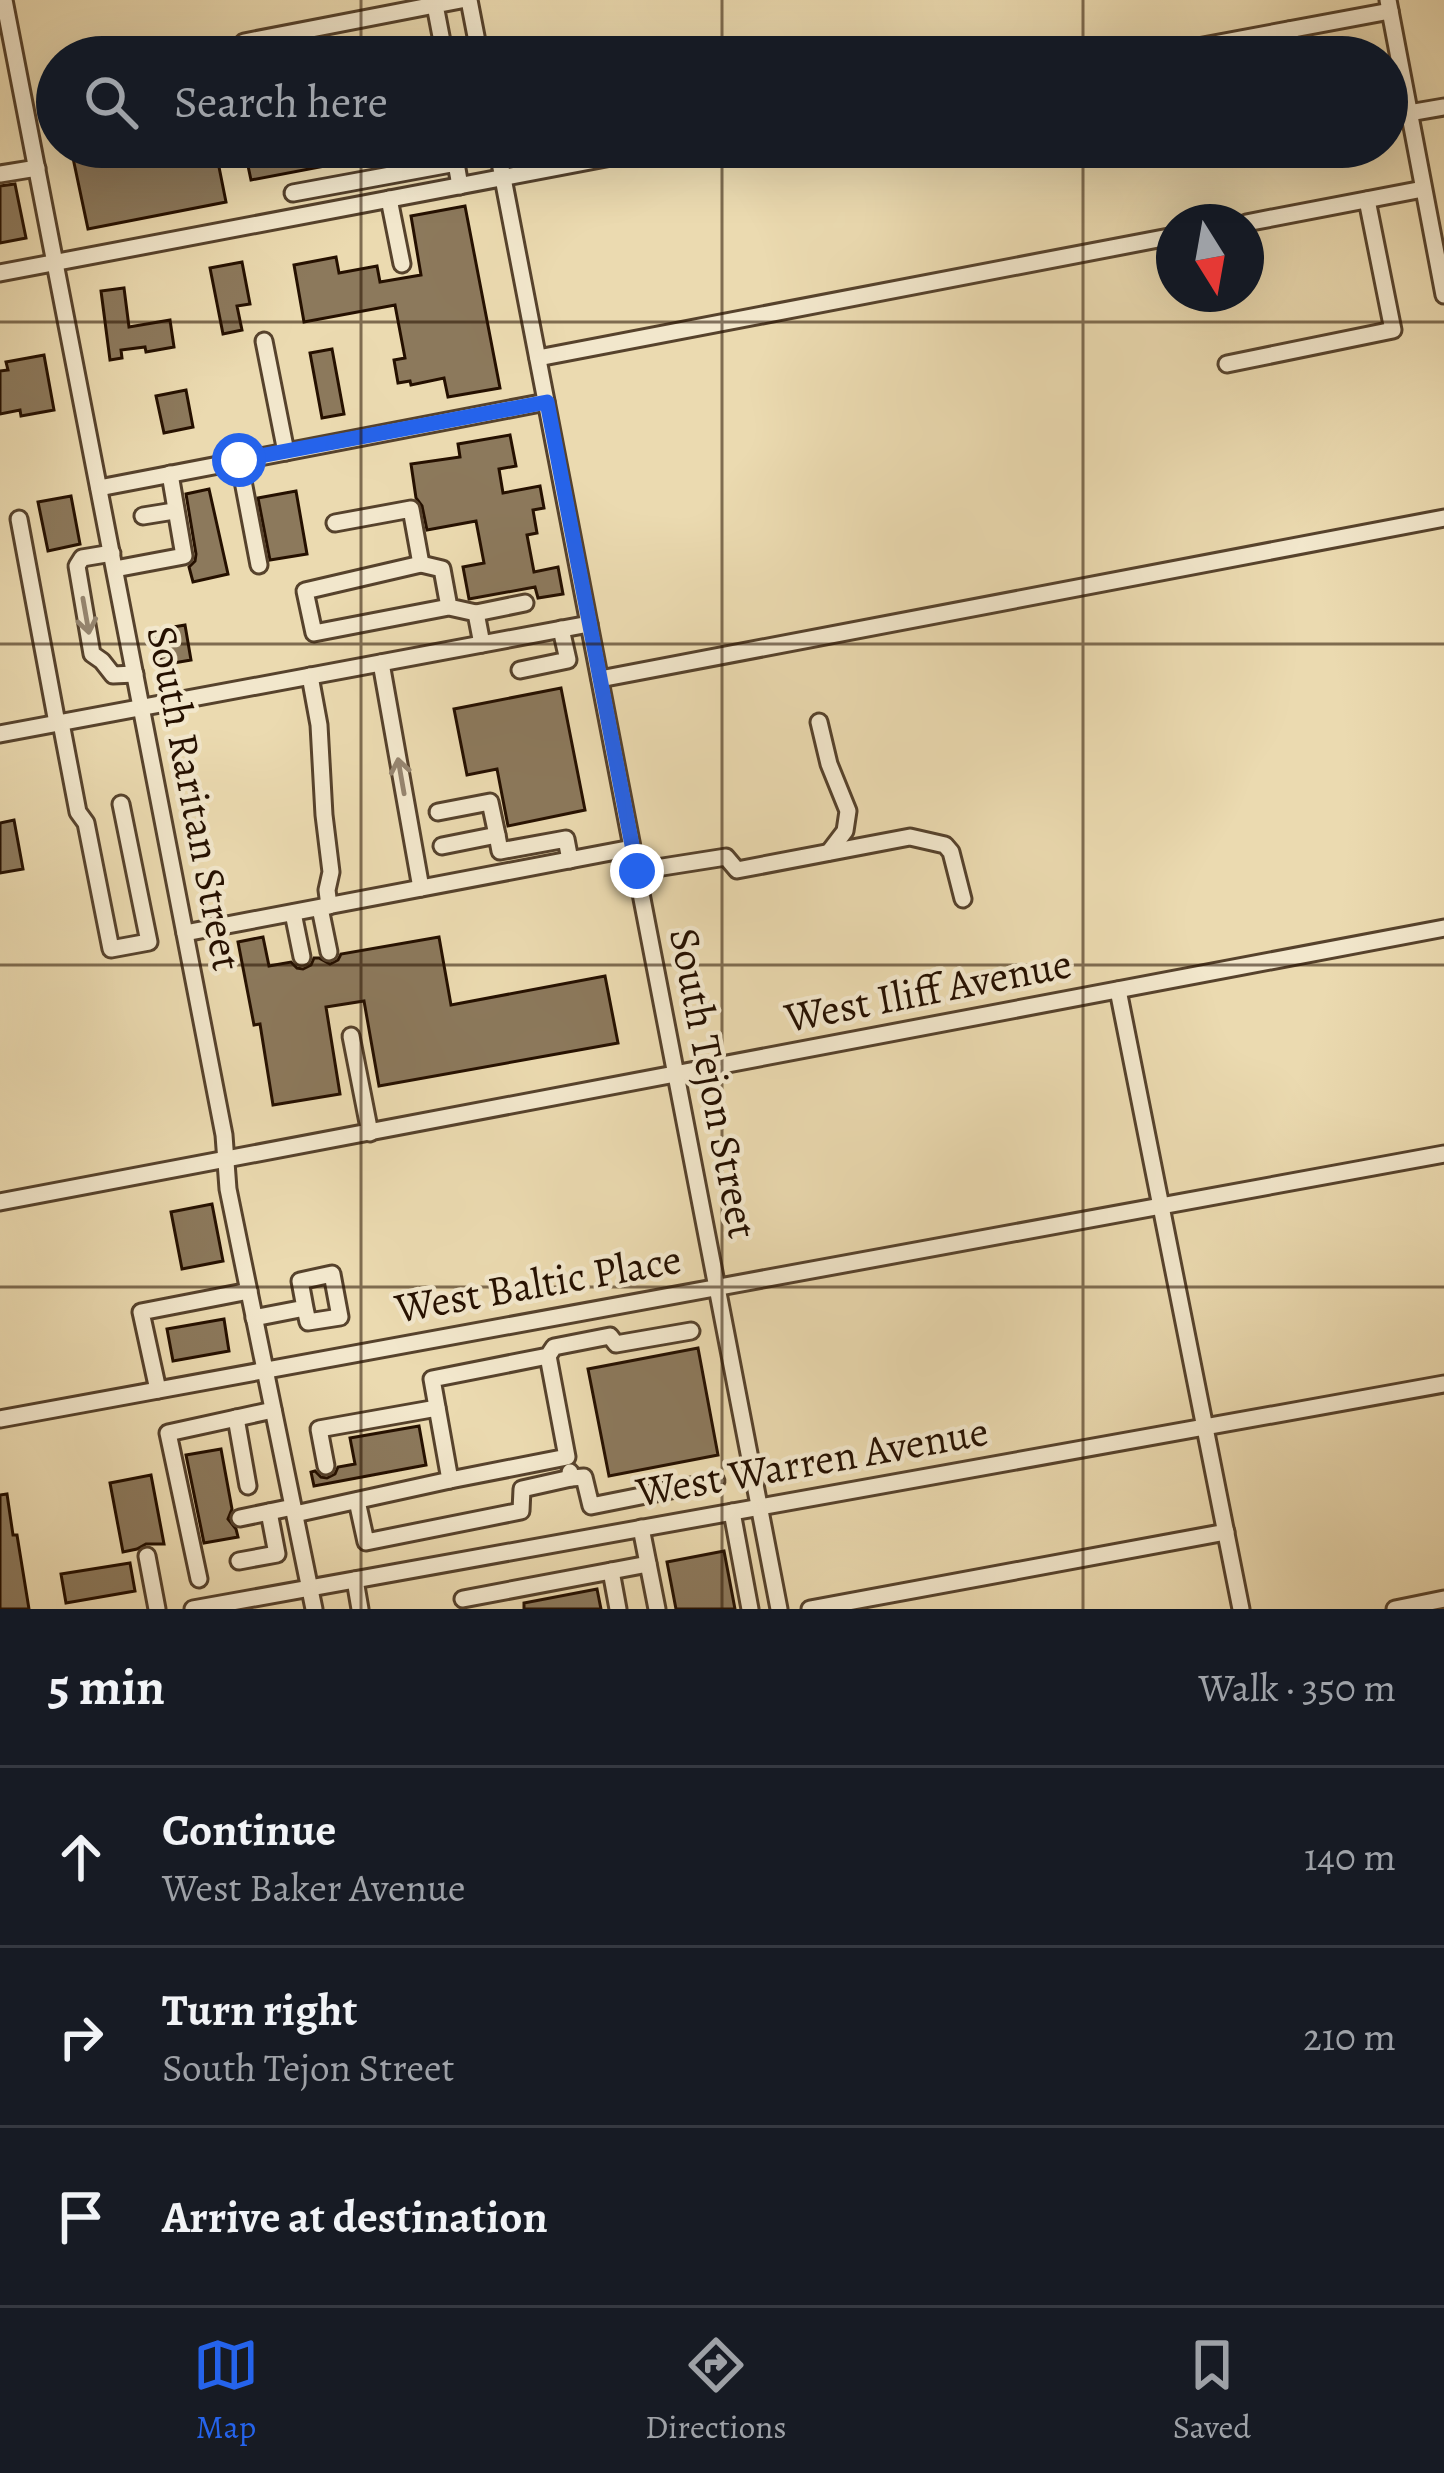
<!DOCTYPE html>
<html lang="en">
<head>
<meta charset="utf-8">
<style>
	body { margin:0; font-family:Alegreya,serif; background:#20242c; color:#f1f3f6 }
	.compass { position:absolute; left:1156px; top:204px; width:108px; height:108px; border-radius:50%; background:#171b24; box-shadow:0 12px 48px #0002; rotate:169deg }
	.stop { position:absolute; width:36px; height:36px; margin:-27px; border:9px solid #2563eb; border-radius:50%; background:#fff }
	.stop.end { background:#2563eb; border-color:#fff; box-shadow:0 3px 12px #0008 }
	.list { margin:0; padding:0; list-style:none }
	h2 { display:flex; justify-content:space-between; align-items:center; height:156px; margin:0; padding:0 48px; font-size:51px }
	h2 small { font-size:39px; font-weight:400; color:#9ea1a6 }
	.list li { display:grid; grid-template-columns:78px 1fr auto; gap:36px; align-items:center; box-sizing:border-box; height:180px; padding:0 48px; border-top:3px solid #363941 }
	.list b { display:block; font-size:45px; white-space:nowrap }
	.list p { margin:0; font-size:39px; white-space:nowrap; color:#9ea1a6 }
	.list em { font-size:39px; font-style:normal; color:#9ea1a6 }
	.icon { flex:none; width:66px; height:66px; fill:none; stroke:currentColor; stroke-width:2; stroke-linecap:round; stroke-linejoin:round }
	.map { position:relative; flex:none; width:1444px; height:1609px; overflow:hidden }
	.search { position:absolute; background:#171b24; box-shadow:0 12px 48px #0002; left:36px; right:36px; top:36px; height:132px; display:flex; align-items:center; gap:30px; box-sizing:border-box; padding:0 42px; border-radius:66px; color:#9ea1a6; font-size:45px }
	.sheet { height:696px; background:#171b24 }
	nav { display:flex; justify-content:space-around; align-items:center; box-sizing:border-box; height:168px; border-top:3px solid #363941; background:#171b24; font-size:33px; color:#9ea1a6 }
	nav a { display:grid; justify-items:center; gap:6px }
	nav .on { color:#2563eb }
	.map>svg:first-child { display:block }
	.building { fill:#8c795c; stroke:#251000; stroke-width:3 }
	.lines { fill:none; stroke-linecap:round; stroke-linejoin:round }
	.minor-casing { stroke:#56422c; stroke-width:21 }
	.minor { stroke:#f2e7cc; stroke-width:15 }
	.oneway { stroke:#968670 }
	.route { stroke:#2563eb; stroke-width:15 }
	.grid { fill:none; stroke:#251000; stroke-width:3; stroke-opacity:0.55 }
	.labels { text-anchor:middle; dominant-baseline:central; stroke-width:9; stroke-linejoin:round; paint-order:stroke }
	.street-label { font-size:42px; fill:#251000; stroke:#f2e7cc }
</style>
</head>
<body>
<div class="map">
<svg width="1444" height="1609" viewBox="0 0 1444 1609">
	<rect width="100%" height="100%" fill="#ebdab0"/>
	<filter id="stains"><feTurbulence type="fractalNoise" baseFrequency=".00167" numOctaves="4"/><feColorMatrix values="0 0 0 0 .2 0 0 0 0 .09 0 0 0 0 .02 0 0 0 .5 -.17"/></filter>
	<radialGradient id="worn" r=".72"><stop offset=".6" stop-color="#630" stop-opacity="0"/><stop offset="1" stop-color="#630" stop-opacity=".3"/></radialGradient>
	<g class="building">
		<path d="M 131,147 L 215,147 L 226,202 L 88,229 L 73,158 Z"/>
		<path d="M 244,147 L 392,147 L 393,153 L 251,180 Z"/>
		<path d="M 15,184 L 26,238 L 0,243 L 0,186 Z"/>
		<path d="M 465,206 L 500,388 L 448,397 L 444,378 L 411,385 L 410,381 L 398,383 L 394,360 L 405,358 L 395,305 L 304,322 L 294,265 L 336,257 L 339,273 L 377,266 L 380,282 L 421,275 L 411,216 Z"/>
		<path d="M 242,262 L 250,304 L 237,306 L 242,330 L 223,334 L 210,268 Z"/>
		<path d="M 124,288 L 129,327 L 170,320 L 174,347 L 146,352 L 145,347 L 121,350 L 122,358 L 110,360 L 101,291 Z"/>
		<path d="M 332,349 L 344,414 L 322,418 L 310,353 Z"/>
		<path d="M 44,355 L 54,410 L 21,416 L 20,410 L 0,414 L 0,371 L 8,370 L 6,362 Z"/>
		<path d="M 186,390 L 193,427 L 164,433 L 156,396 Z"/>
		<path d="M 510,435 L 516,466 L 499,469 L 503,493 L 540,486 L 544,508 L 533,510 L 537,533 L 527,535 L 534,572 L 558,567 L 563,594 L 538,598 L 535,587 L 469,599 L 463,567 L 484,563 L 476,521 L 427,530 L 422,506 L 416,498 L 411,464 L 460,457 L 458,444 Z"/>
		<path d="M 209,489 L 228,574 L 193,582 L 189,567 L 195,561 L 196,554 L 186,494 Z"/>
		<path d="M 296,491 L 307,554 L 270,560 L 258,498 Z"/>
		<path d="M 71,496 L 80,544 L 48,551 L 38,502 Z"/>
		<path d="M 185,625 L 191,660 L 162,665 L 156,630 Z"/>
		<path d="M 561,688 L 585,810 L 508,826 L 497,769 L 467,775 L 454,709 Z"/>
		<path d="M 14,820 L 23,869 L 0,873 L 0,823 Z"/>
		<path d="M 263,937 L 269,966 L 291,962 L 297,968 L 303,969 L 311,965 L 314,958 L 319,958 L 330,964 L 338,960 L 341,954 L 439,937 L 451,1005 L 605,976 L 618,1043 L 379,1086 L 364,1001 L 326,1007 L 340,1094 L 273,1105 L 260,1024 L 254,1025 L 238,942 Z"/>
		<path d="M 212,1204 L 223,1261 L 182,1269 L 171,1212 Z"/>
		<path d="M 224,1319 L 229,1351 L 173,1361 L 167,1329 Z"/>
		<path d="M 698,1348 L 718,1455 L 609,1476 L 588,1369 Z"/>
		<path d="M 419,1426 L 426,1465 L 314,1486 L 311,1472 L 315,1471 L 321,1477 L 327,1478 L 335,1474 L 338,1467 L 355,1464 L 350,1438 Z"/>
		<path d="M 221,1449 L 232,1509 L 228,1519 L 236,1529 L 238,1537 L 204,1543 L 186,1455 Z"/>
		<path d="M 151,1475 L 164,1544 L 146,1544 L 137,1549 L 123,1552 L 110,1483 Z"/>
		<path d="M 7,1494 L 13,1535 L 17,1535 L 29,1609 L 0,1609 L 0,1495 Z"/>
		<path d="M 724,1551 L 735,1609 L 676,1609 L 667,1562 Z"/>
		<path d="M 130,1563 L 135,1591 L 66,1603 L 61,1574 Z"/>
		<path d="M 597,1589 L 601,1609 L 524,1609 L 524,1603 Z"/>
	</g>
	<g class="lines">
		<defs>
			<g id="minor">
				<path d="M 4,0 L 224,1135 L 228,1189 L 314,1609"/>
				<path d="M 469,0 L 480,57"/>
				<path d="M 1388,0 L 1444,295"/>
				<path d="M 1289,30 L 1294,57"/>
				<path d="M 244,42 L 435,5"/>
				<path d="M 445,57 L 435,5 L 461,0"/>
				<path d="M 1144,57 L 1390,11"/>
				<path d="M 1409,113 L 1444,107"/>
				<path d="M 497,147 L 779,1609"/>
				<path d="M 0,174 L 37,168"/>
				<path d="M 293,193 L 456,163 L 460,186"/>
				<path d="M 389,199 L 402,264"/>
				<path d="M 1246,223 L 1423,189"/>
				<path d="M 0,273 L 664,147"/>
				<path d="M 264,341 L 286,452"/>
				<path d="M 538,358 L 1174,236"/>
				<path d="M 1227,364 L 1393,330 L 1367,200"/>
				<path d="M 239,460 L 259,565"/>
				<path d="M 99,488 L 546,402"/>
				<path d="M 143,516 L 174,511"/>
				<path d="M 19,519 L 57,723"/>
				<path d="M 335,523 L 411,509 L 421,564"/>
				<path d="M 112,553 L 82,558 L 77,566 L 92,654 L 102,661 L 113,675 L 135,674"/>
				<path d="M 115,569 L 184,556 L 170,474"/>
				<path d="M 449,607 L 442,569 L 421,564 L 305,591 L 314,633 L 449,607 L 476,613 L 482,644"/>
				<path d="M 476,613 L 525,603"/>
				<path d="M 381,663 L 421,888"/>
				<path d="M 520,670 L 568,660 L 561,629"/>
				<path d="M 310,676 L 319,725 L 324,815 L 331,872 L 327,890 L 329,906"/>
				<path d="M 600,679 L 1444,518"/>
				<path d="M 819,722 L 829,764 L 848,811 L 845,831 L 829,852"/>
				<path d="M 61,723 L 78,812 L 86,823 L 111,949 L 149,942 L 121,804"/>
				<path d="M 0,734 L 589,624"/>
				<path d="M 438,812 L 490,802 L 497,835"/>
				<path d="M 442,846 L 497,835 L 500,851 L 566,839 L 570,860"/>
				<path d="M 637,871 L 726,857 L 737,870 L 910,837 L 945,845 L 951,852 L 963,899"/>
				<path d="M 320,908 L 329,952"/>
				<path d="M 293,913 L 302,957"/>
				<path d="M 185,933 L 632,848"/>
				<path d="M 1118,990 L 1241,1609"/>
				<path d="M 351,1036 L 370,1133"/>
				<path d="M 0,1202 L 1444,928"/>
				<path d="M 254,1318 L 305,1308 L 308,1322 L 340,1317 L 332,1274 L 300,1281 L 305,1308"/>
				<path d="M 158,1390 L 141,1312 L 249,1291"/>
				<path d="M 236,1418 L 248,1486"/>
				<path d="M 0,1419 L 1444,1154"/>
				<path d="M 326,1466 L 319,1429 L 437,1408"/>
				<path d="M 570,1472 L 571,1478 L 584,1477 L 591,1506 L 716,1481"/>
				<path d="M 450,1480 L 567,1457 L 548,1356"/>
				<path d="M 357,1501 L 366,1542 L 521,1511 L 522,1489 L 571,1478"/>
				<path d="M 732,1512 L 750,1609"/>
				<path d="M 295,1514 L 450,1480 L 432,1379 L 548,1356 L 554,1347 L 610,1336 L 616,1344 L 691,1331"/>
				<path d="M 240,1518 L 293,1507"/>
				<path d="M 641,1528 L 657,1609"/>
				<path d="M 147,1556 L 157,1609"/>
				<path d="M 239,1561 L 277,1554 L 269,1512"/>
				<path d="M 611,1571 L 648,1564"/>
				<path d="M 199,1579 L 168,1433 L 273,1410"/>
				<path d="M 355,1580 L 360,1609"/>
				<path d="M 463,1599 L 611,1571 L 618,1609"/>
				<path d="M 193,1609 L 1444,1384"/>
				<path d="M 810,1609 L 1226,1532"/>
				<path d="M 1395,1609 L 1444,1599"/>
			</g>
		</defs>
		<use href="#minor" class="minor-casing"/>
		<use href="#minor" class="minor"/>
	</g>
	<defs><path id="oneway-shaft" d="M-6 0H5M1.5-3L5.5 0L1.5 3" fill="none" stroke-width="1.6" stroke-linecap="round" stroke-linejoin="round" transform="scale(3)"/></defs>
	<g class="oneway">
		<use href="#oneway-shaft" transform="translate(86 616) rotate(80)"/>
		<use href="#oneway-shaft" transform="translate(401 776) rotate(-100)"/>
	</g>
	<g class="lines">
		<path class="route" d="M 239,460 L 547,402 L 637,871"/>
	</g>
	<path class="grid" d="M 361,0 L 361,57M 722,0 L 722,57M 1083,0 L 1083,57M 361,147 L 361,1609M 722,147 L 722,1609M 1083,147 L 1083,1609M 0,322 L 1444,322M 0,644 L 1444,644M 0,965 L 1444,965M 0,1287 L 1444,1287"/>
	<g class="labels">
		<g class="street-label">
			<text transform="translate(195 798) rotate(79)">South Raritan Street</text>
			<text transform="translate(928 990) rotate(-11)">West Iliff Avenue</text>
			<text transform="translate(714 1083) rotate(79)">South Tejon Street</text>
			<text transform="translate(538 1283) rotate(-10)">West Baltic Place</text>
			<text transform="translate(812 1461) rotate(-10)">West Warren Avenue</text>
		</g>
	</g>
	<rect width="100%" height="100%" filter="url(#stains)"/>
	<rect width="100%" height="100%" fill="url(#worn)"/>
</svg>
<svg class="compass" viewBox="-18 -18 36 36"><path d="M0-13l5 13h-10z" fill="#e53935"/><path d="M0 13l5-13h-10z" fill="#9ea1a6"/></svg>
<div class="stop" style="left:239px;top:460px"></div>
<div class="stop end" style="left:637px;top:871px"></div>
<div class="search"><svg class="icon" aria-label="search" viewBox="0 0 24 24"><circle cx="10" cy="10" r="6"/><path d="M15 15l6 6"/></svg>Search here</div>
</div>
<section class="sheet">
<h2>5 min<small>Walk · 350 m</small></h2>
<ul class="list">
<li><svg class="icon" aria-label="ahead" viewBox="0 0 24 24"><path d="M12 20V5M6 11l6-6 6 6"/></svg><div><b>Continue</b><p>West Baker Avenue</p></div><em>140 m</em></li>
<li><svg class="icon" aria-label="right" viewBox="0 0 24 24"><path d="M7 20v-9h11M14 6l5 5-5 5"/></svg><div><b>Turn right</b><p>South Tejon Street</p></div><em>210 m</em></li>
<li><svg class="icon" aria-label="arrive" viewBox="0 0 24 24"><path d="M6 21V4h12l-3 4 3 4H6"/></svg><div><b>Arrive at destination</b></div></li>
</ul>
</section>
<nav>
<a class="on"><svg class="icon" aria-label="map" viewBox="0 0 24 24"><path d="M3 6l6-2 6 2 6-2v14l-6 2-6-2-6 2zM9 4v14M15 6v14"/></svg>Map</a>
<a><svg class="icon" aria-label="directions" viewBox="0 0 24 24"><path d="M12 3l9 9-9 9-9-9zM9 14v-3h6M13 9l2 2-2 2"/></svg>Directions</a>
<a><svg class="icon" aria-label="saved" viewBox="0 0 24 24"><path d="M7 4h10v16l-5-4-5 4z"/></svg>Saved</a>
</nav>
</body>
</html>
